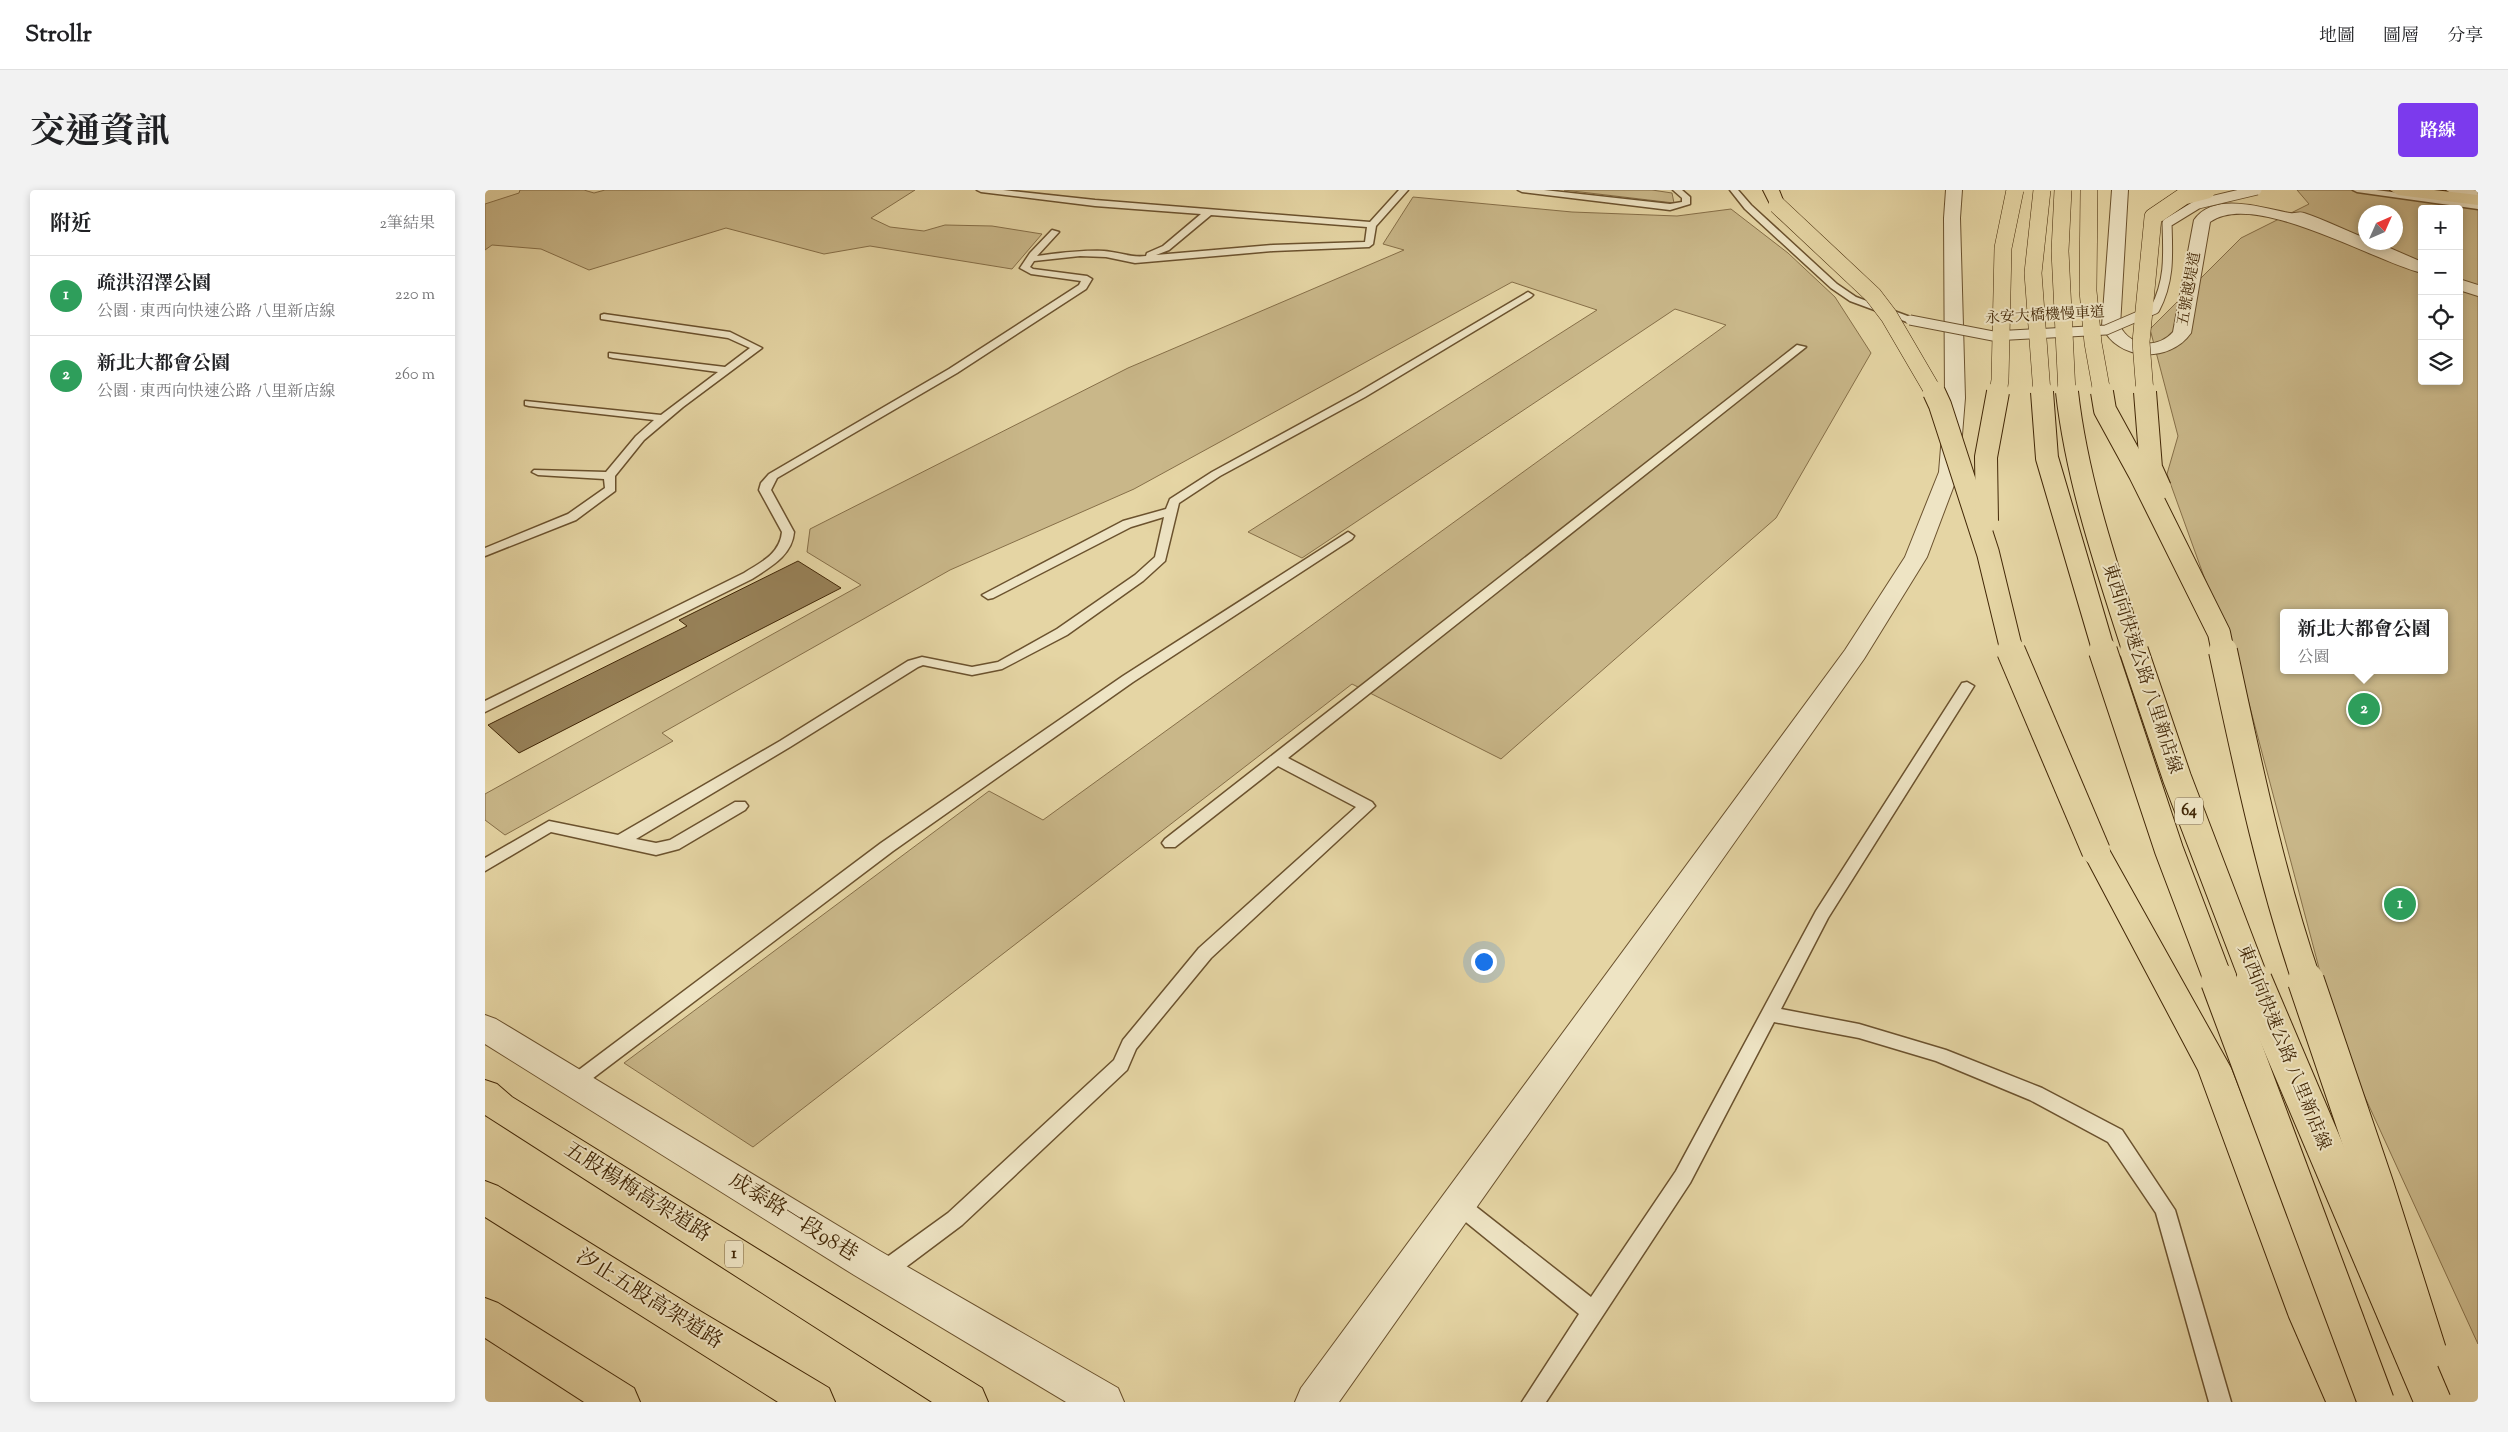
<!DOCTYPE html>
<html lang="zh-TW">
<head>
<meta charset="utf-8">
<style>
	body { margin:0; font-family:"Sorts Mill Goudy","Noto Serif TC",serif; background:#f2f2f2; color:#202124 }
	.controls { position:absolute; right:15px; top:15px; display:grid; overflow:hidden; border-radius:5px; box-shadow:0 2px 8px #0003 }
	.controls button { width:45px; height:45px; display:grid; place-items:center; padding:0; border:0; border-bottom:1px solid #e0e0e0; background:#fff; color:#202124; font:25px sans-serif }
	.compass { position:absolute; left:1873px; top:15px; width:45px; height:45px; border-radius:50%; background:#fff; box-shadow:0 2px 8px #0003; rotate:45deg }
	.you { position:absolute; left:998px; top:771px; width:18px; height:18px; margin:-12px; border:4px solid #fff; border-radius:50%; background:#1a73e8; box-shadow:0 0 0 8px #1a73e833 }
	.badge { display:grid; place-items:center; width:32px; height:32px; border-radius:50%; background:#7c3aed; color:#fff; font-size:16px; font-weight:700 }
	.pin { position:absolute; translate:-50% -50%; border:2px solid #fff; box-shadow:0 1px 5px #0006 }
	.popup { position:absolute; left:1795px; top:419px; width:168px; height:65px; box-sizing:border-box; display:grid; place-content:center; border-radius:5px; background:#fff; filter:drop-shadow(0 1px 4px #0005); font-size:16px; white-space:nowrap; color:#757577 }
	.popup b { font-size:19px; color:#202124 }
	.popup::after { content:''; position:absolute; left:50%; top:100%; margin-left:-10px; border:10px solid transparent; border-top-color:#fff }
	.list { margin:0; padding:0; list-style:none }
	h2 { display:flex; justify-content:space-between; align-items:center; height:65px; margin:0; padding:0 20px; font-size:21px }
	h2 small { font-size:16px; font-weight:400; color:#757577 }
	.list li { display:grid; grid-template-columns:32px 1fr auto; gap:15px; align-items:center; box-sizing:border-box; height:80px; padding:0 20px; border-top:1px solid #e0e0e0 }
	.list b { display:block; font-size:19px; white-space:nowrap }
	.list p { margin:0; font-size:16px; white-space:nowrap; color:#757577 }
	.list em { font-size:16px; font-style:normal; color:#757577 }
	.icon { flex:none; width:28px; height:28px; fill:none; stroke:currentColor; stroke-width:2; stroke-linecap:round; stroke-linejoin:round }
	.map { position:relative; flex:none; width:1993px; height:1212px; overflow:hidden; border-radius:5px }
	header { display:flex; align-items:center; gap:30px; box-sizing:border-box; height:70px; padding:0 25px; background:#fff; border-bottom:1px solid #e0e0e0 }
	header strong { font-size:24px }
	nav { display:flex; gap:28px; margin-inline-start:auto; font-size:18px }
	.intro { display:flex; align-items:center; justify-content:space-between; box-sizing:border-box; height:120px; padding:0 30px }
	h1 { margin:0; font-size:35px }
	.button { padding:12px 22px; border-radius:5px; background:#7c3aed; color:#fff; font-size:18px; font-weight:700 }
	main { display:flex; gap:30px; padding:0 30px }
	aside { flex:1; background:#fff; border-radius:5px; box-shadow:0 2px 8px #0003 }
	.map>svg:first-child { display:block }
	.green { fill:#c9b789; stroke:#866f48; fill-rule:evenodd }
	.building { fill:#978158; stroke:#422706 }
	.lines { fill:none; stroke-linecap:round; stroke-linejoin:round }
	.service-casing { stroke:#6b522e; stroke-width:3 }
	.minor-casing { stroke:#6b522e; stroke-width:2 }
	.tertiary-casing { stroke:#6b522e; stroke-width:2 }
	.secondary-casing { stroke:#422706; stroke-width:2 }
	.trunk-casing { stroke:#422706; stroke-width:2 }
	.motorway-casing { stroke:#422706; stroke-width:2 }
	.service { fill:#eee4c4; fill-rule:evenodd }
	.minor { fill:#eee4c4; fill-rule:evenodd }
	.tertiary { fill:#eee4c4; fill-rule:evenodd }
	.secondary { fill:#eee4c4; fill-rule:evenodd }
	.trunk { fill:#e5d5a4; fill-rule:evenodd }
	.motorway { fill:#e5d5a4; fill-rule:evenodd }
	.service-bridge-casing { stroke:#6b522e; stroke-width:11; stroke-linecap:butt }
	.trunk-bridge-far3-casing { stroke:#422706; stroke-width:18; stroke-linecap:butt }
	.trunk-bridge-far2-casing { stroke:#422706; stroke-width:24; stroke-linecap:butt }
	.trunk-bridge-far1-casing { stroke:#422706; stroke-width:30; stroke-linecap:butt }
	.trunk-bridge-casing { stroke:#422706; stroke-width:38; stroke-linecap:butt }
	.service-bridge { stroke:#eee4c4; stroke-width:9 }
	.trunk-bridge-far3 { stroke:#e5d5a4; stroke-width:17 }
	.trunk-bridge-far2 { stroke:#e5d5a4; stroke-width:22 }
	.trunk-bridge-far1 { stroke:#e5d5a4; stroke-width:28 }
	.trunk-bridge { stroke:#e5d5a4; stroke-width:36 }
	.labels { text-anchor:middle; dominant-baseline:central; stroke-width:4; stroke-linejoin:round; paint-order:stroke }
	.far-street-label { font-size:15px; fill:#422706; stroke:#eee4c4 }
	.shield { fill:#eee4c4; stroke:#76603f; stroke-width:1 }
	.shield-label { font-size:16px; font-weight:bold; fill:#422706 }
	.street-label { font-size:18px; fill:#422706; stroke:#eee4c4 }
	.near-street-label { font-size:21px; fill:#422706; stroke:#eee4c4 }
</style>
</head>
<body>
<header>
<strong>Strollr</strong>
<nav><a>地圖</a><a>圖層</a><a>分享</a></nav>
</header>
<div class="intro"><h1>交通資訊</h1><a class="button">路線</a></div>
<main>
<aside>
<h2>附近<small>2筆結果</small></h2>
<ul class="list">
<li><span class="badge" style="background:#2e9e5b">1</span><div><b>疏洪沼澤公園</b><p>公園 · 東西向快速公路 八里新店線</p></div><em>220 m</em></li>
<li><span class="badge" style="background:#2e9e5b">2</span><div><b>新北大都會公園</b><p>公園 · 東西向快速公路 八里新店線</p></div><em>260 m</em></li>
</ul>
</aside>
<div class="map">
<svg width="1993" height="1212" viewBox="0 0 1993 1212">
	<rect width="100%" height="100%" fill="#e5d5a4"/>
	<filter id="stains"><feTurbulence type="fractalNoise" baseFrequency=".004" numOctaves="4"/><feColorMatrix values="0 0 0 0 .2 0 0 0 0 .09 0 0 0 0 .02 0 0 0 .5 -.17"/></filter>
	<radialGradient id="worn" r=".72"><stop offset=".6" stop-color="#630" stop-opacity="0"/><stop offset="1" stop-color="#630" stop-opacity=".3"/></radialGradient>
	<g class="green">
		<path d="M 35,0 L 99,0 L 109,3 L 120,0 L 430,0 L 386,28 L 405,37 L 439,41 L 460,35 L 507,36 L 557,44 L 527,79 L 385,56 L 339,64 L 241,38 L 104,80 L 56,59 L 7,55 L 0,60 L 0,14 L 34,3 Z"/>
		<path d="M 1079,0 L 1167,0 L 1187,3 L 1189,13 Z"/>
		<path d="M 1812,0 L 1993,0 L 1993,1154 L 1852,846 L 1762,506 L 1682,284 L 1693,246 L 1665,139 L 1756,48 L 1824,14 ZM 1937,19 L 1974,19 L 1974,191 L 1937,191 ZM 1880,22 L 1910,22 L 1910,52 L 1880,52 ZM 1799,423 L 1959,423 L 1959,480 L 1799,480 Z"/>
		<path d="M 928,7 L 1087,22 L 1192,26 L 1246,19 L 1303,63 L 1350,107 L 1386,163 L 1291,328 L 1016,569 L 867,494 L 268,957 L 139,873 L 504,601 L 558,630 L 1241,135 L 1190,119 L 817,368 L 763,342 L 1112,120 L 1027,92 L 649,299 L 465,380 L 177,543 L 188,551 L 20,645 L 0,630 L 0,604 L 376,395 L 322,362 L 325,339 L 643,178 L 919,60 L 898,54 Z"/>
	</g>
	<path class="building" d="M 313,371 L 356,398 L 34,563 L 3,535 L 202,436 L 194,430 Z"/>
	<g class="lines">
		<defs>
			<g id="service">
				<path d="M 492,0 L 518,0 L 610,10 L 885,32 L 914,0 L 923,0 L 891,36 L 888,54 L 884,57 L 788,61 L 650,73 L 621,67 L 595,66 L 549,71 L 545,77 L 548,79 L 602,86 L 607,89 L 601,99 L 472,183 L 292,288 L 286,300 L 309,342 C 307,366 285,377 267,389 L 0,522 L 0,511 L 259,383 C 275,373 295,364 297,342 L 274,300 L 276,293 L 284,284 L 464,179 L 594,95 L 596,91 L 546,84 L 535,78 L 545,63 L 567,40 L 574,42 L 552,66 C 575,63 596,60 619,61 C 634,62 646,68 661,66 L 662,63 L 678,56 L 716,24 L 610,16 L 496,2 ZM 726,25 L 882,37 L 880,52 L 788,55 L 671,65 L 684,60 Z"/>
				<path d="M 1033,0 L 1059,0 L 1185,14 L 1197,12 L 1197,8 L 1188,0 L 1197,0 L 1205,7 L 1205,14 L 1185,20 L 1037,2 Z"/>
				<path d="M 1245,0 L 1253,0 L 1266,15 L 1352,94 L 1371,107 L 1428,128 L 1428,132 L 1422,132 L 1365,111 L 1346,98 L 1260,19 Z"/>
				<path d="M 1868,0 L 1891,0 L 1993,13 L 1993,19 L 1872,2 Z"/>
				<path d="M 1043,102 L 1048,105 L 1046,107 L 880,207 L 735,286 L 694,313 L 680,371 L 658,391 L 582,445 L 517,479 L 487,485 L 438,475 L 433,477 L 305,557 L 151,649 L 171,653 L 185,650 L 250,612 L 260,612 L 263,616 L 260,620 L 194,659 L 171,665 L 66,642 L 0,681 L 0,668 L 64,631 L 133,645 L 295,551 L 423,471 L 437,467 L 487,477 L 513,472 L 572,439 L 650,385 L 670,367 L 679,327 L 646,337 L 508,408 L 503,409 L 497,405 L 638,331 L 681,319 L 685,309 L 727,282 L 872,203 Z"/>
				<path d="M 119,124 L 245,142 L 277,158 L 198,217 L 159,250 L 130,286 L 130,301 L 91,330 L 0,366 L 0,358 L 83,324 L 120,298 L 119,289 L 53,285 L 47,282 L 49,280 L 121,282 L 151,246 L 169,230 L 44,216 L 40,215 L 40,211 L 176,225 L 233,182 L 128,168 L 124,167 L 124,163 L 240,177 L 265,158 L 243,148 L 116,129 L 116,125 Z"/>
				<path d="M 1312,155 L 1321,157 L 803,568 L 887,612 L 890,616 L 726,768 L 651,859 L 642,880 L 477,1035 L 405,1089 L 398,1092 L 391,1089 L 388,1082 L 391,1075 L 463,1023 L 629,870 L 638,850 L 714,758 L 871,617 L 793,576 L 690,657 L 680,657 L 677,653 L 680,649 Z"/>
				<path d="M 863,342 L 869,346 L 867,349 L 648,492 L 408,661 L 95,898 L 89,901 L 83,898 L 80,893 L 83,888 L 396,653 L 638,486 Z"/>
				<path d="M 1482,492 L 1489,496 L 1343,728 L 1296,819 L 1374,834 L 1461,860 L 1557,898 L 1637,940 L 1690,1020 L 1746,1212 L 1724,1212 L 1671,1023 L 1623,952 L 1545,910 L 1451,871 L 1374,848 L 1289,832 L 1205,993 L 1061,1212 L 1037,1212 L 1094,1124 L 966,1020 L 963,1014 L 966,1008 L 973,1005 L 980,1008 L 1106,1107 L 1191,981 L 1331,721 L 1477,493 Z"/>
			</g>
			<g id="minor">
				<path d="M 1461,0 L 1477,0 L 1475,28 L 1480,208 L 1474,282 L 1442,367 L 1379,469 L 854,1212 L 810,1212 L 816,1198 L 1360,460 L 1420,367 L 1454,282 L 1460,208 L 1459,28 Z"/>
				<path d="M 0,825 L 11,829 L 395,1061 L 633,1198 L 639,1212 L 581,1212 L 369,1085 L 0,854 Z"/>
			</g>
			<g id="tertiary">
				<path d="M 1627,0 L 1643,0 L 1635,136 C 1645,157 1673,159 1688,142 L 1709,30 C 1729,1 1777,18 1805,23 C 1810,24 1814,21 1819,23 C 1840,30 1860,40 1880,48 L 1880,52 L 1891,52 L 1937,72 L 1937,83 C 1888,71 1770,0 1725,32 L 1706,143 C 1684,174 1632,171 1617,136 Z"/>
				<path d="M 1974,89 L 1993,95 L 1993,106 L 1974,100 Z"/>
			</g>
			<path id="secondary" d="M 1961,0 L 1993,0 L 1993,8 L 1969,5 Z"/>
			<g id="trunk">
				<path d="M 1905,0 L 1949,0 L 1993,5 L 1993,15 L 1913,5 Z"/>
				<path d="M 1611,651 L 1621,654 L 1746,878 L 1840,1121 L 1881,1212 L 1841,1212 L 1804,1127 L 1713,880 L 1597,661 L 1601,654 Z"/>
			</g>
			<g id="motorway">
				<path d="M 1278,0 L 1294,0 L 1300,15 L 1297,18 L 1287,18 Z"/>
				<path d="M 0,890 L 12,894 L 27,907 L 497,1198 L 503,1212 L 447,1212 L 3,927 L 0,925 Z"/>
				<path d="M 0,991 L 13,996 L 210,1118 L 344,1198 L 350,1212 L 293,1212 L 0,1027 Z"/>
				<path d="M 0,1108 L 13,1113 L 149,1198 L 155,1212 L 99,1212 L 0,1148 Z"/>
			</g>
		</defs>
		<use href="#service" class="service-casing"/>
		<use href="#minor" class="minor-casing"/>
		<use href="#tertiary" class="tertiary-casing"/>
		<use href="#secondary" class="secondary-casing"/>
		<use href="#trunk" class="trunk-casing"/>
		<use href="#motorway" class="motorway-casing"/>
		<use href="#service" class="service"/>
		<use href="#minor" class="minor"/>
		<use href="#tertiary" class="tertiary"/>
		<use href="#secondary" class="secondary"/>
		<use href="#trunk" class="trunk"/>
		<use href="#motorway" class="motorway"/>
		<defs>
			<path id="service-bridge" d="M 1425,130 L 1508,146 L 1621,140 L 1670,119 C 1685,90 1683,65 1682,33 L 1713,14 L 1772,0"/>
			<g id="trunk-bridge-far3">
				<path d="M 1557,0 L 1548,83 L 1557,203"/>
				<path d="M 1578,0 L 1575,61 L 1582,203"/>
				<path d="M 1604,0 L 1603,101 L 1608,153 L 1617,203"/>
				<path d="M 1292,15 L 1388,105 L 1404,126 L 1449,203"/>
				<path d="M 1513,203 L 1515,190 L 1518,58 L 1530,0"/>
				<path d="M 1660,203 L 1656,152 L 1668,27 L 1699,6 L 1722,0"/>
			</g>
			<g id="trunk-bridge-far2">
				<path d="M 1449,202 L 1455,215 L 1503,363 L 1527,462"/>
				<path d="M 1557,202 L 1562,268 L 1619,462"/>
				<path d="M 1582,202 C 1592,291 1622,378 1649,462"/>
				<path d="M 1617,202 L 1620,220 L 1655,284 L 1734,443 L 1738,462"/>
				<path d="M 1660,202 L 1666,278 L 1675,298"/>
				<path d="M 1502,331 L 1501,267 L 1513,202"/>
			</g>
			<g id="trunk-bridge-far1">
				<path d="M 1526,461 L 1611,661"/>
				<path d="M 1618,461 L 1684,660 L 1734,792"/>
				<path d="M 1649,461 L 1692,588 L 1770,792"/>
				<path d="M 1738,461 C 1762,572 1785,684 1822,792"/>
			</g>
			<g id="trunk-bridge">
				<path d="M 1734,791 L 1891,1212"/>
				<path d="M 1769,791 L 1948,1212"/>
				<path d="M 1821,791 L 1891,997 L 1943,1161"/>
			</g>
		</defs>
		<use href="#service-bridge" class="service-bridge-casing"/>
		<use href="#trunk-bridge-far3" class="trunk-bridge-far3-casing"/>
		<use href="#trunk-bridge-far2" class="trunk-bridge-far2-casing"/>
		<use href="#trunk-bridge-far1" class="trunk-bridge-far1-casing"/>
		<use href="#trunk-bridge" class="trunk-bridge-casing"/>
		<use href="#service-bridge" class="service-bridge"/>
		<use href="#trunk-bridge-far3" class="trunk-bridge-far3"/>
		<use href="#trunk-bridge-far2" class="trunk-bridge-far2"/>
		<use href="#trunk-bridge-far1" class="trunk-bridge-far1"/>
		<use href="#trunk-bridge" class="trunk-bridge"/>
	</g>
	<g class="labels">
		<g class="far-street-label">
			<text transform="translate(1705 99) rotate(-80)">五號越堤道</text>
			<text transform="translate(1560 126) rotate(-3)">永安大橋機慢車道</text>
		</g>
		<g class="shield">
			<rect x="1690" y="607.5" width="28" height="27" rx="4"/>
			<rect x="240" y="1050.5" width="18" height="27" rx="4"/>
		</g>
		<g class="shield-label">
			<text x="1704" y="621">64</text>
			<text x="249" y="1064">1</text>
		</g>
		<g class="street-label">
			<text transform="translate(1656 479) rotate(72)">東西向快速公路 八里新店線</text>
			<text transform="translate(1798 858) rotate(68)">東西向快速公路 八里新店線</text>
		</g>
		<g class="near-street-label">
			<text transform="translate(152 1003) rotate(32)">五股楊梅高架道路</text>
			<text transform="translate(308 1028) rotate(32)">成泰路一段98巷</text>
			<text transform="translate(164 1110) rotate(32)">汐止五股高架道路</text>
		</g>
	</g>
	<rect width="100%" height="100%" filter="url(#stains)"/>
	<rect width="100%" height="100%" fill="url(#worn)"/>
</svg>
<div class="controls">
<button>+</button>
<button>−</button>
<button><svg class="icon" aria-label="locate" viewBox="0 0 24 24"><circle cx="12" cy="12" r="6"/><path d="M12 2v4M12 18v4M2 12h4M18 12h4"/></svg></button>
<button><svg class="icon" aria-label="layers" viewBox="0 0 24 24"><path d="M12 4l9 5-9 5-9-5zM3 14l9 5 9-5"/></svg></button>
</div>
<svg class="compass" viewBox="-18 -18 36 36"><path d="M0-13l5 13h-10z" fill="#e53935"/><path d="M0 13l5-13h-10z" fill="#757577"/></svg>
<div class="you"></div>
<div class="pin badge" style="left:1915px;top:714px;background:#2e9e5b">1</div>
<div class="pin badge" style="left:1879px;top:519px;background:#2e9e5b">2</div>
<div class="popup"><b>新北大都會公園</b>公園</div>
</div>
</main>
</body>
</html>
